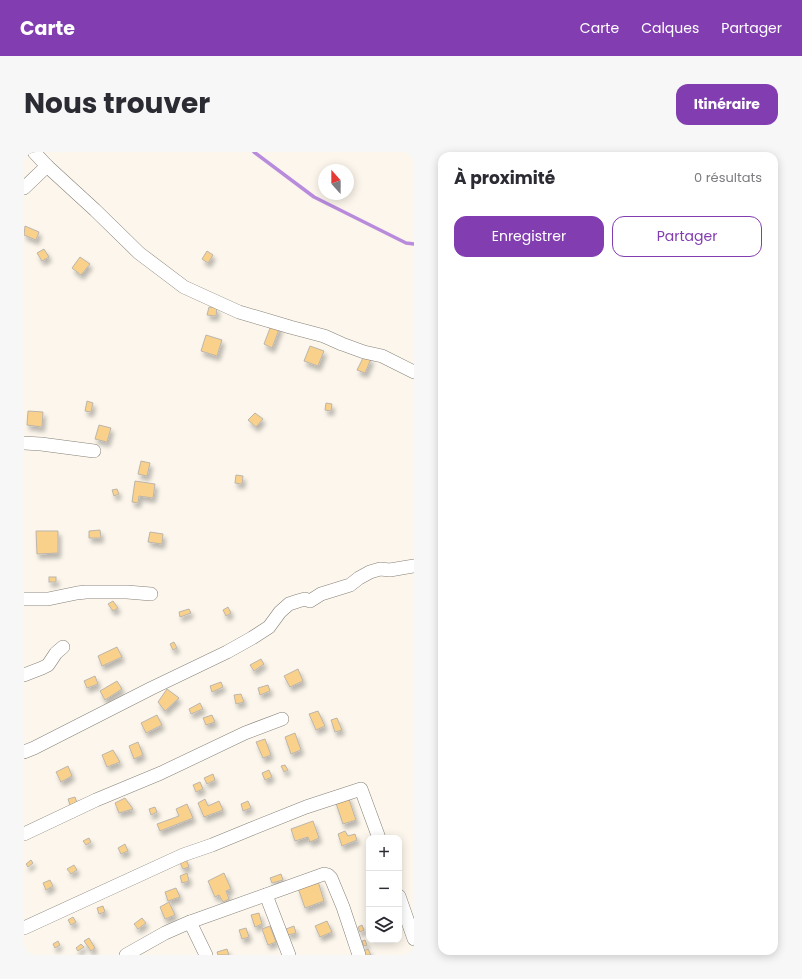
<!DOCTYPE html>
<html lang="fr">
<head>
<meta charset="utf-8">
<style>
	body { margin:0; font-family:Poppins,sans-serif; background:#f7f7f7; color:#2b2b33 }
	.controls { position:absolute; right:12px; bottom:12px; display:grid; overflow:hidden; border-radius:8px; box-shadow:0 2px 10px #0003 }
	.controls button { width:36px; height:36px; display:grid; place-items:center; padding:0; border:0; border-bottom:1px solid #e1e1e2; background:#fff; color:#2b2b33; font:20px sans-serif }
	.compass { position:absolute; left:294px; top:12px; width:36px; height:36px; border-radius:50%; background:#fff; box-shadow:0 2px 10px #0003; rotate:339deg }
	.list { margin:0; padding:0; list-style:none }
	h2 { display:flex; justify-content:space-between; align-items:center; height:52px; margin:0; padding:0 16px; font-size:17px }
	h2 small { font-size:13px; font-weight:400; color:#7c7c81 }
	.actions { display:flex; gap:8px; padding:12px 16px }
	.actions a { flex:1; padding:9px 0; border:1px solid #823db0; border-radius:12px; text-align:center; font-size:14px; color:#823db0 }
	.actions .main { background:#823db0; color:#fff }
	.icon { flex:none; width:22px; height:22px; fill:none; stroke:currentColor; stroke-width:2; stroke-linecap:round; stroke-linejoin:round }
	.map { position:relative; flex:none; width:390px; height:803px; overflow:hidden; border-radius:12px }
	header { display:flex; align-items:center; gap:24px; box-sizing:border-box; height:56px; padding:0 20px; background:#823db0; color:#fff }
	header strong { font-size:19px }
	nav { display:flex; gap:22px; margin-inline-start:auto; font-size:14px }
	.intro { display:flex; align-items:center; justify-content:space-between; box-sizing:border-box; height:96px; padding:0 24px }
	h1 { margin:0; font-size:28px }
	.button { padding:10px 18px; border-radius:12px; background:#823db0; color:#fff; font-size:14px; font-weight:700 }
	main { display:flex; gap:24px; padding:0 24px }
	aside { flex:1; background:#fff; border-radius:12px; box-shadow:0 2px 10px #0003 }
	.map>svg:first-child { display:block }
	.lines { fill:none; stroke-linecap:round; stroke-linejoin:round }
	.stream { stroke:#b88bdc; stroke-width:3.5 }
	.building { fill:#fad18b; stroke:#bbb5ac; filter:url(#shadow) }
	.minor-casing { stroke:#868178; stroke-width:14 }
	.minor { stroke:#fff; stroke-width:13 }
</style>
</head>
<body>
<header>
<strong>Carte</strong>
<nav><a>Carte</a><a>Calques</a><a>Partager</a></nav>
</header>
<div class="intro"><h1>Nous trouver</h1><a class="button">Itinéraire</a></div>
<main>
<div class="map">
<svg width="390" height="803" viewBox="0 0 390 803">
	<defs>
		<filter id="shadow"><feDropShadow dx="2.5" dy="4.5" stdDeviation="2" flood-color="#0004"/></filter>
	</defs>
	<rect width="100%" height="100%" fill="#fcf6ec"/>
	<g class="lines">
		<path class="stream" d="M 230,0 L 290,45 L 382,91 L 390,92"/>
	</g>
	<g class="building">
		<path d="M 1,74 L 15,80 L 12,88 L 0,83 Z"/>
		<path d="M 20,97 L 25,105 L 18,109 L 13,101 Z"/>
		<path d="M 183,99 L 189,103 L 184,111 L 178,107 Z"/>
		<path d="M 56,105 L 66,112 L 57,123 L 48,116 Z"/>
		<path d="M 185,155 L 193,156 L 192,164 L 183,163 Z"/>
		<path d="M 248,171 L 256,175 L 248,196 L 240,192 Z"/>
		<path d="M 182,183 L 198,188 L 193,204 L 177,199 Z"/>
		<path d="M 286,194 L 300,199 L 294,214 L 280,209 Z"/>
		<path d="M 340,204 L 347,207 L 341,221 L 333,218 Z"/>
		<path d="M 63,249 L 69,251 L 67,260 L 61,259 Z"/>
		<path d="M 302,251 L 308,252 L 307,259 L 301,258 Z"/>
		<path d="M 4,259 L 19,260 L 18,275 L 3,273 Z"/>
		<path d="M 231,261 L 239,267 L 232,275 L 224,268 Z"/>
		<path d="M 75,273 L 87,276 L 83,290 L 71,287 Z"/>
		<path d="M 117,309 L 126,311 L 123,324 L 114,322 Z"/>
		<path d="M 212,323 L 219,324 L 218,332 L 211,331 Z"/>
		<path d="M 111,329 L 131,332 L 129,346 L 115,344 L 114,351 L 108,350 Z"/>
		<path d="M 93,337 L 95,342 L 90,344 L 88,338 Z"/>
		<path d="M 76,378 L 77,386 L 65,386 L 65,379 Z"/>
		<path d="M 12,379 L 34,379 L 34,401 L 13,402 Z"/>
		<path d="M 126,380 L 139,382 L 138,392 L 124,390 Z"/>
		<rect x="25" y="425" width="7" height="5"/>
		<path d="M 89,449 L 94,456 L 89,459 L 84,452 Z"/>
		<path d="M 204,455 L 207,461 L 202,464 L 199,458 Z"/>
		<path d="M 165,457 L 167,461 L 156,465 L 155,460 Z"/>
		<path d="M 150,490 L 153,496 L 149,498 L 146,492 Z"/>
		<path d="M 93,495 L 98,505 L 78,514 L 74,504 Z"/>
		<path d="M 237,507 L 240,512 L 230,519 L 226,513 Z"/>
		<path d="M 274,517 L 279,529 L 266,535 L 260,524 Z"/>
		<path d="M 71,524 L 74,532 L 63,536 L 60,529 Z"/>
		<path d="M 93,529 L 98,537 L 81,548 L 76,539 Z"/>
		<path d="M 197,530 L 199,535 L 188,540 L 186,534 Z"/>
		<path d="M 244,533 L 246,539 L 236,543 L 234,536 Z"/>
		<path d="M 143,537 L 155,546 L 141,559 L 134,550 Z"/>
		<path d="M 217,542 L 220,550 L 212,552 L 210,543 Z"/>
		<path d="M 176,551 L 179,557 L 167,562 L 165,557 Z"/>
		<path d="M 294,559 L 301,574 L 292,578 L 285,562 Z"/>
		<path d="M 133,563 L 138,573 L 122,581 L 117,571 Z"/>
		<path d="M 188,563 L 191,570 L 182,573 L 179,566 Z"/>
		<path d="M 313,566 L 318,578 L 311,580 L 307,568 Z"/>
		<path d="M 271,581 L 277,598 L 267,602 L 261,585 Z"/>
		<path d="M 241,587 L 247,603 L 239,606 L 232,590 Z"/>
		<path d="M 114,590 L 119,603 L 110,607 L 105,594 Z"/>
		<path d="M 89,598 L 96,610 L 83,615 L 78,603 Z"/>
		<path d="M 261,613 L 264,618 L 260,620 L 257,614 Z"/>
		<path d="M 44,614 L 48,624 L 37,630 L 32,620 Z"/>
		<path d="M 245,618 L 248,625 L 241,628 L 238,621 Z"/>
		<path d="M 189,622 L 191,628 L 183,632 L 180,626 Z"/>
		<path d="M 176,630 L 179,637 L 172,640 L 169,633 Z"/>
		<path d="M 324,644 L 332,668 L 319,672 L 311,648 Z"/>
		<path d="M 51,645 L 53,651 L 46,653 L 44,647 Z"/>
		<path d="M 101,646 L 109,657 L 95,661 L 91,651 Z"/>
		<path d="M 181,647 L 184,654 L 195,649 L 199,658 L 180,665 L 174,651 Z"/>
		<path d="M 224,649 L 227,656 L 219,659 L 217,652 Z"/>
		<path d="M 163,652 L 169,666 L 136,679 L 133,672 L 155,664 L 152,657 Z"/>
		<path d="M 131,655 L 133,660 L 127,663 L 125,657 Z"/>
		<path d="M 289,669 L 295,686 L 286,690 L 284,685 L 271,689 L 267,677 Z"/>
		<path d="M 321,679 L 324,684 L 331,682 L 333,688 L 318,694 L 314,682 Z"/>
		<path d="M 65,686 L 67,690 L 62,693 L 59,689 Z"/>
		<path d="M 101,692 L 104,699 L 97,702 L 94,696 Z"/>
		<path d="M 162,707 L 165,715 L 159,717 L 155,709 Z"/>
		<path d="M 7,708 L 9,711 L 4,715 L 2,712 Z"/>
		<path d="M 50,713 L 53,718 L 47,722 L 43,717 Z"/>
		<path d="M 163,721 L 165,729 L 158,731 L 156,724 Z"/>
		<path d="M 200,721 L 207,737 L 202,739 L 205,747 L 199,750 L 195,743 L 191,745 L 184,729 Z"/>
		<path d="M 257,722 L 259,728 L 248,731 L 246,726 Z"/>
		<path d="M 26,728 L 29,734 L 22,738 L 19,731 Z"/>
		<path d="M 294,729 L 300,749 L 281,756 L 274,736 Z"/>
		<path d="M 152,736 L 156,745 L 144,749 L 141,740 Z"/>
		<path d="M 145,750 L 151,763 L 141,767 L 136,755 Z"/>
		<path d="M 79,754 L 81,760 L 75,762 L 73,756 Z"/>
		<path d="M 235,761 L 238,772 L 231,775 L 227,763 Z"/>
		<path d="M 49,765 L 52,770 L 47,773 L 44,768 Z"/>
		<path d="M 118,766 L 122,771 L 114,777 L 110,772 Z"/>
		<path d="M 303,769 L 308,780 L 296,785 L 291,774 Z"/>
		<path d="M 338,773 L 340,778 L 336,780 L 334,775 Z"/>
		<path d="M 246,774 L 252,790 L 244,793 L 238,777 Z"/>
		<path d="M 270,774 L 272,781 L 264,783 L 262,777 Z"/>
		<path d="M 222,776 L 225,785 L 218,787 L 215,778 Z"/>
		<path d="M 65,786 L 71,796 L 67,799 L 60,789 Z"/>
		<path d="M 341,788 L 343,793 L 340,794 L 338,789 Z"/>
		<path d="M 34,789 L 36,793 L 31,796 L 29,792 Z"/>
		<path d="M 57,792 L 60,795 L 54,799 L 52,796 Z"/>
		<path d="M 203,797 L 205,803 L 194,803 L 193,800 Z"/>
		<path d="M 344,797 L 347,803 L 341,803 L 339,799 Z"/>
	</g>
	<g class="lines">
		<defs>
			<g id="minor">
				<path d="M 10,0 L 23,14 L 71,58 L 115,101 L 160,135 L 215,160 L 256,172 L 266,175 L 300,184 L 318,192 L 340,200 L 358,204 L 390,220"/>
				<path d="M 0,36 L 23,14"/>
				<path d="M 0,291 L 17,292 L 70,299"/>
				<path d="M 0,447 L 24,447 L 53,441 L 62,440 L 103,440 L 127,442"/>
				<path d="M 0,523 L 18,516 L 24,513 L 32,501 L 39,495"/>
				<path d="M 0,600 L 10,596 L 128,536 L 203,500 L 228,486 L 245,475 L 256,460 L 265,452 L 274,449 L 281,447 L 286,449 L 297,442 L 326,433 L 335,426 L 346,420 L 356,417 L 366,418 L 390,414"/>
				<path d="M 0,682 L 72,648 L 137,621 L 221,581 L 258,567"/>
				<path d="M 242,743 L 265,803"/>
				<path d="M 375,744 L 390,787"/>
				<path d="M 166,770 L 182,803"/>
				<path d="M 0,776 L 159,703 L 188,693 L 227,677 L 282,655 L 337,637 L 355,686"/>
				<path d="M 102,803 L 141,781 L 166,770 L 300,722 L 304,723 L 307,726 L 319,755 L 335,803"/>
			</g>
		</defs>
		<use href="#minor" class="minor-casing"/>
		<use href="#minor" class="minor"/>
	</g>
</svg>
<div class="controls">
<button>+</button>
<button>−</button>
<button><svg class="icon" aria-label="layers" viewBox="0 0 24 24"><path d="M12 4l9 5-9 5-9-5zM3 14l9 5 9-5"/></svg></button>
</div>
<svg class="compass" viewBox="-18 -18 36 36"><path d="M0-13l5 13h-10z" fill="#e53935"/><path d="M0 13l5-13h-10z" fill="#7c7c81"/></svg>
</div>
<aside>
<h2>À proximité<small>0 résultats</small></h2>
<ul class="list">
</ul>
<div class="actions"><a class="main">Enregistrer</a><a>Partager</a></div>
</aside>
</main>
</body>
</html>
